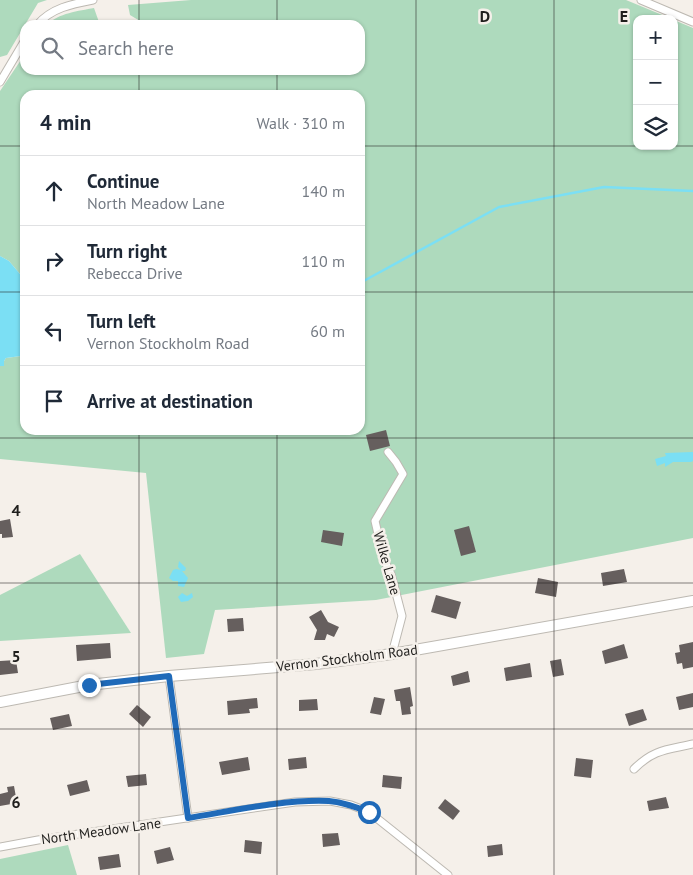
<!DOCTYPE html>
<html lang="en">
<head>
<meta charset="utf-8">
<style>
	body { margin:0; font-family:"PT Sans",sans-serif; background:#f2f2f3; color:#1f2937 }
	.controls { position:absolute; right:15px; top:15px; display:grid; overflow:hidden; border-radius:10px; box-shadow:0 1px 4px #0004 }
	.controls button { width:45px; height:45px; display:grid; place-items:center; padding:0; border:0; border-bottom:1px solid #e0e1e3; background:#fff; color:#1f2937; font:25px sans-serif }
	.stop { position:absolute; width:15px; height:15px; margin:-11px; border:4px solid #1f6ab9; border-radius:50%; background:#fff }
	.stop.end { background:#1f6ab9; border-color:#fff; box-shadow:0 1px 5px #0008 }
	.list { margin:0; padding:0; list-style:none }
	h2 { display:flex; justify-content:space-between; align-items:center; height:65px; margin:0; padding:0 20px; font-size:21px }
	h2 small { font-size:16px; font-weight:400; color:#747a83 }
	.list li { display:grid; grid-template-columns:32px 1fr auto; gap:15px; align-items:center; box-sizing:border-box; height:70px; padding:0 20px; border-top:1px solid #e0e1e3 }
	.list b { display:block; font-size:19px; white-space:nowrap }
	.list p { margin:0; font-size:16px; white-space:nowrap; color:#747a83 }
	.list em { font-size:16px; font-style:normal; color:#747a83 }
	.icon { flex:none; width:28px; height:28px; fill:none; stroke:currentColor; stroke-width:2; stroke-linecap:round; stroke-linejoin:round }
	.map { position:relative; flex:none; width:693px; height:875px; overflow:hidden }
	.search { position:absolute; background:#fff; box-shadow:0 1px 4px #0004; left:20px; top:20px; width:345px; height:55px; display:flex; align-items:center; gap:12px; box-sizing:border-box; padding:0 18px; border-radius:15px; color:#747a83; font-size:19px }
	.panel { position:absolute; background:#fff; box-shadow:0 1px 4px #0004; left:20px; top:90px; width:345px; height:345px; border-radius:15px }
	.map>svg:first-child { display:block }
	.green { fill:#aedabd }
	.water { fill:#7bdff4 }
	.lines { fill:none; stroke-linecap:round; stroke-linejoin:round }
	.stream { stroke:#7bdff4; stroke-width:2.5 }
	.building { fill:#665f5e }
	.street-casing { stroke:#bdb9b2; stroke-width:9 }
	.secondary-casing { stroke:#bdb9b2; stroke-width:12 }
	.street { stroke:#fff; stroke-width:7 }
	.secondary { stroke:#fff; stroke-width:10 }
	.route { stroke:#1f6ab9; stroke-width:6 }
	.grid { fill:none; stroke:#201f1d; stroke-width:1; stroke-opacity:0.55 }
	.labels { text-anchor:middle; dominant-baseline:central; stroke-width:5; stroke-linejoin:round; paint-order:stroke }
	.street-label { font-size:14px; fill:#201f1d; stroke:#f5f0ea }
	.grid-label { font-size:16px; text-anchor:middle; font-weight:bold; fill:#201f1d; stroke:#f5f0ea; stroke-width:5; stroke-linejoin:round; paint-order:stroke }
</style>
</head>
<body>
<div class="map">
<svg width="693" height="875" viewBox="0 0 693 875">
	<rect width="100%" height="100%" fill="#f5f0ea"/>
	<g class="green">
		<path d="M 0,0 L 47,0 L 38,3 L 7,55 L 0,57 Z"/>
		<path d="M 191,0 L 626,0 L 672,19 L 637,19 L 637,146 L 674,146 L 674,20 L 693,28 L 693,538 L 376,600 L 215,610 L 204,654 L 166,658 L 146,473 L 0,459 L 0,366 L 4,366 L 4,361 L 6,358 L 21,356 L 23,351 L 25,351 L 25,430 L 360,430 L 360,95 L 25,95 L 25,280 L 9,261 L 0,256 L 0,91 L 25,54 L 25,70 L 360,70 L 360,25 L 158,25 L 140,21 L 130,15 L 128,5 Z"/>
		<path d="M 94,8 L 100,25 L 47,25 C 58,13 79,11 94,8 Z"/>
		<path d="M 80,554 L 131,633 L 0,641 L 0,595 Z"/>
		<path d="M 68,845 L 77,875 L 0,875 L 0,859 Z"/>
	</g>
	<g class="water">
		<path d="M 0,256 L 9,261 L 25,280 L 25,351 L 23,351 L 21,356 L 6,358 L 4,361 L 4,366 L 0,366 Z"/>
		<path d="M 693,452 L 693,461 L 691,462 L 673,462 L 665,467 L 665,463 L 657,466 L 655,459 L 666,456 L 665,453 Z"/>
		<path d="M 179,561 L 186,568 L 185,571 L 182,571 L 188,578 L 184,587 L 178,586 L 178,581 L 173,581 L 169,578 L 173,570 L 176,569 L 181,570 L 178,567 Z"/>
		<path d="M 182,593 L 187,596 L 192,593 L 193,597 L 188,601 L 181,602 L 178,597 Z"/>
	</g>
	<g class="lines">
		<path class="stream" d="M 360,283 L 499,207 L 604,187 L 693,191"/>
	</g>
	<g class="building">
		<path d="M 386,430 L 390,446 L 370,451 L 366,435 Z"/>
		<path d="M 10,519 L 13,537 L 2,538 L 2,534 L 0,534 L 0,521 Z"/>
		<path d="M 469,526 L 476,552 L 461,556 L 454,530 Z"/>
		<path d="M 323,530 L 344,533 L 342,546 L 321,542 Z"/>
		<path d="M 624,569 L 627,582 L 603,586 L 601,573 Z"/>
		<path d="M 538,578 L 558,582 L 556,597 L 535,593 Z"/>
		<path d="M 436,595 L 461,602 L 456,619 L 431,612 Z"/>
		<path d="M 321,610 L 328,622 L 339,627 L 334,637 L 327,634 L 325,640 L 314,640 L 317,630 L 309,617 Z"/>
		<path d="M 243,618 L 244,631 L 228,632 L 227,619 Z"/>
		<path d="M 693,642 L 693,667 L 683,669 L 682,663 L 677,664 L 675,653 L 680,652 L 679,645 Z"/>
		<path d="M 110,643 L 111,658 L 77,661 L 76,645 Z"/>
		<path d="M 624,644 L 628,658 L 605,664 L 602,651 Z"/>
		<path d="M 561,659 L 564,675 L 553,677 L 550,661 Z"/>
		<path d="M 16,660 L 18,673 L 0,675 L 0,661 Z"/>
		<path d="M 530,663 L 532,677 L 506,681 L 504,668 Z"/>
		<path d="M 468,671 L 470,682 L 453,686 L 451,676 Z"/>
		<path d="M 410,687 L 413,706 L 410,707 L 411,714 L 402,715 L 400,701 L 396,701 L 394,690 Z"/>
		<path d="M 693,693 L 693,707 L 679,710 L 676,697 Z"/>
		<path d="M 374,697 L 385,699 L 381,715 L 370,713 Z"/>
		<path d="M 257,698 L 258,708 L 249,709 L 250,713 L 228,715 L 227,701 Z"/>
		<path d="M 317,699 L 318,710 L 299,711 L 299,700 Z"/>
		<path d="M 137,705 L 151,717 L 143,727 L 129,714 Z"/>
		<path d="M 643,709 L 647,720 L 629,726 L 625,714 Z"/>
		<path d="M 69,714 L 72,726 L 53,730 L 50,718 Z"/>
		<path d="M 248,757 L 250,770 L 222,775 L 219,762 Z"/>
		<path d="M 306,757 L 307,768 L 289,770 L 288,759 Z"/>
		<path d="M 576,758 L 593,760 L 591,778 L 574,776 Z"/>
		<path d="M 146,774 L 147,785 L 128,787 L 126,776 Z"/>
		<path d="M 383,775 L 402,777 L 401,789 L 382,787 Z"/>
		<path d="M 87,780 L 90,791 L 70,796 L 67,785 Z"/>
		<path d="M 14,786 L 17,803 L 0,806 L 0,794 L 8,792 L 7,787 Z"/>
		<path d="M 666,797 L 669,808 L 649,811 L 647,801 Z"/>
		<path d="M 445,799 L 460,811 L 453,820 L 438,808 Z"/>
		<path d="M 338,833 L 340,845 L 323,847 L 322,834 Z"/>
		<path d="M 245,840 L 262,842 L 261,854 L 244,852 Z"/>
		<path d="M 502,844 L 503,855 L 488,857 L 487,846 Z"/>
		<path d="M 170,847 L 174,860 L 157,864 L 154,851 Z"/>
		<path d="M 119,854 L 121,867 L 100,870 L 98,857 Z"/>
	</g>
	<g class="lines">
		<defs>
			<g id="street">
				<path d="M 641,0 L 693,22"/>
				<path d="M 37,25 C 51,8 72,4 93,0"/>
				<path d="M 0,82 L 25,40"/>
				<path d="M 388,452 L 396,462 L 403,474 L 375,521 L 384,560 L 391,574 L 402,616 L 392,654"/>
				<path d="M 169,676 L 188,818"/>
				<path d="M 634,769 C 654,749 667,750 693,744"/>
				<path d="M 0,847 L 38,840 L 295,802 L 330,801 L 351,805 L 369,812 L 448,875"/>
			</g>
			<path id="secondary" d="M 0,702 L 89,685 L 169,676 L 316,664 L 392,654 L 693,601"/>
		</defs>
		<use href="#street" class="street-casing"/>
		<use href="#secondary" class="secondary-casing"/>
		<use href="#street" class="street"/>
		<use href="#secondary" class="secondary"/>
	</g>
	<g class="lines">
		<path class="route" d="M 89,685 L 169,676 L 188,818 C 232,811 284,799 329,801 C 343,802 356,807 369,812"/>
	</g>
	<path class="grid" d="M 139,0 L 139,25M 277,0 L 277,25M 416,0 L 416,875M 554,0 L 554,875M 139,70 L 139,95M 277,70 L 277,95M 0,146 L 25,146M 360,146 L 637,146M 674,146 L 693,146M 0,292 L 25,292M 360,292 L 693,292M 139,430 L 139,875M 277,430 L 277,875M 0,438 L 693,438M 0,583 L 693,583M 0,729 L 693,729"/>
	<g class="labels">
		<g class="street-label">
			<text transform="translate(387 563) rotate(74)">Wilke Lane</text>
			<text transform="translate(347 658) rotate(-7)">Vernon Stockholm Road</text>
			<text transform="translate(101 831) rotate(-8)">North Meadow Lane</text>
		</g>
	</g>
	<g class="grid-label">
		<text x="485" y="22">D</text>
		<text x="624" y="22">E</text>
		<text x="16" y="516">4</text>
		<text x="16" y="662">5</text>
		<text x="16" y="808">6</text>
	</g>
</svg>
<div class="controls">
<button>+</button>
<button>−</button>
<button><svg class="icon" aria-label="layers" viewBox="0 0 24 24"><path d="M12 4l9 5-9 5-9-5zM3 14l9 5 9-5"/></svg></button>
</div>
<div class="stop" style="left:369px;top:812px"></div>
<div class="stop end" style="left:89px;top:685px"></div>
<div class="search"><svg class="icon" aria-label="search" viewBox="0 0 24 24"><circle cx="10" cy="10" r="6"/><path d="M15 15l6 6"/></svg>Search here</div>
<section class="panel">
<h2>4 min<small>Walk · 310 m</small></h2>
<ul class="list">
<li><svg class="icon" aria-label="ahead" viewBox="0 0 24 24"><path d="M12 20V5M6 11l6-6 6 6"/></svg><div><b>Continue</b><p>North Meadow Lane</p></div><em>140 m</em></li>
<li><svg class="icon" aria-label="right" viewBox="0 0 24 24"><path d="M7 20v-9h11M14 6l5 5-5 5"/></svg><div><b>Turn right</b><p>Rebecca Drive</p></div><em>110 m</em></li>
<li><svg class="icon" aria-label="left" viewBox="0 0 24 24"><path d="M17 20v-9H6M10 6l-5 5 5 5"/></svg><div><b>Turn left</b><p>Vernon Stockholm Road</p></div><em>60 m</em></li>
<li><svg class="icon" aria-label="arrive" viewBox="0 0 24 24"><path d="M6 21V4h12l-3 4 3 4H6"/></svg><div><b>Arrive at destination</b></div></li>
</ul>
</section>
</div>
</body>
</html>
